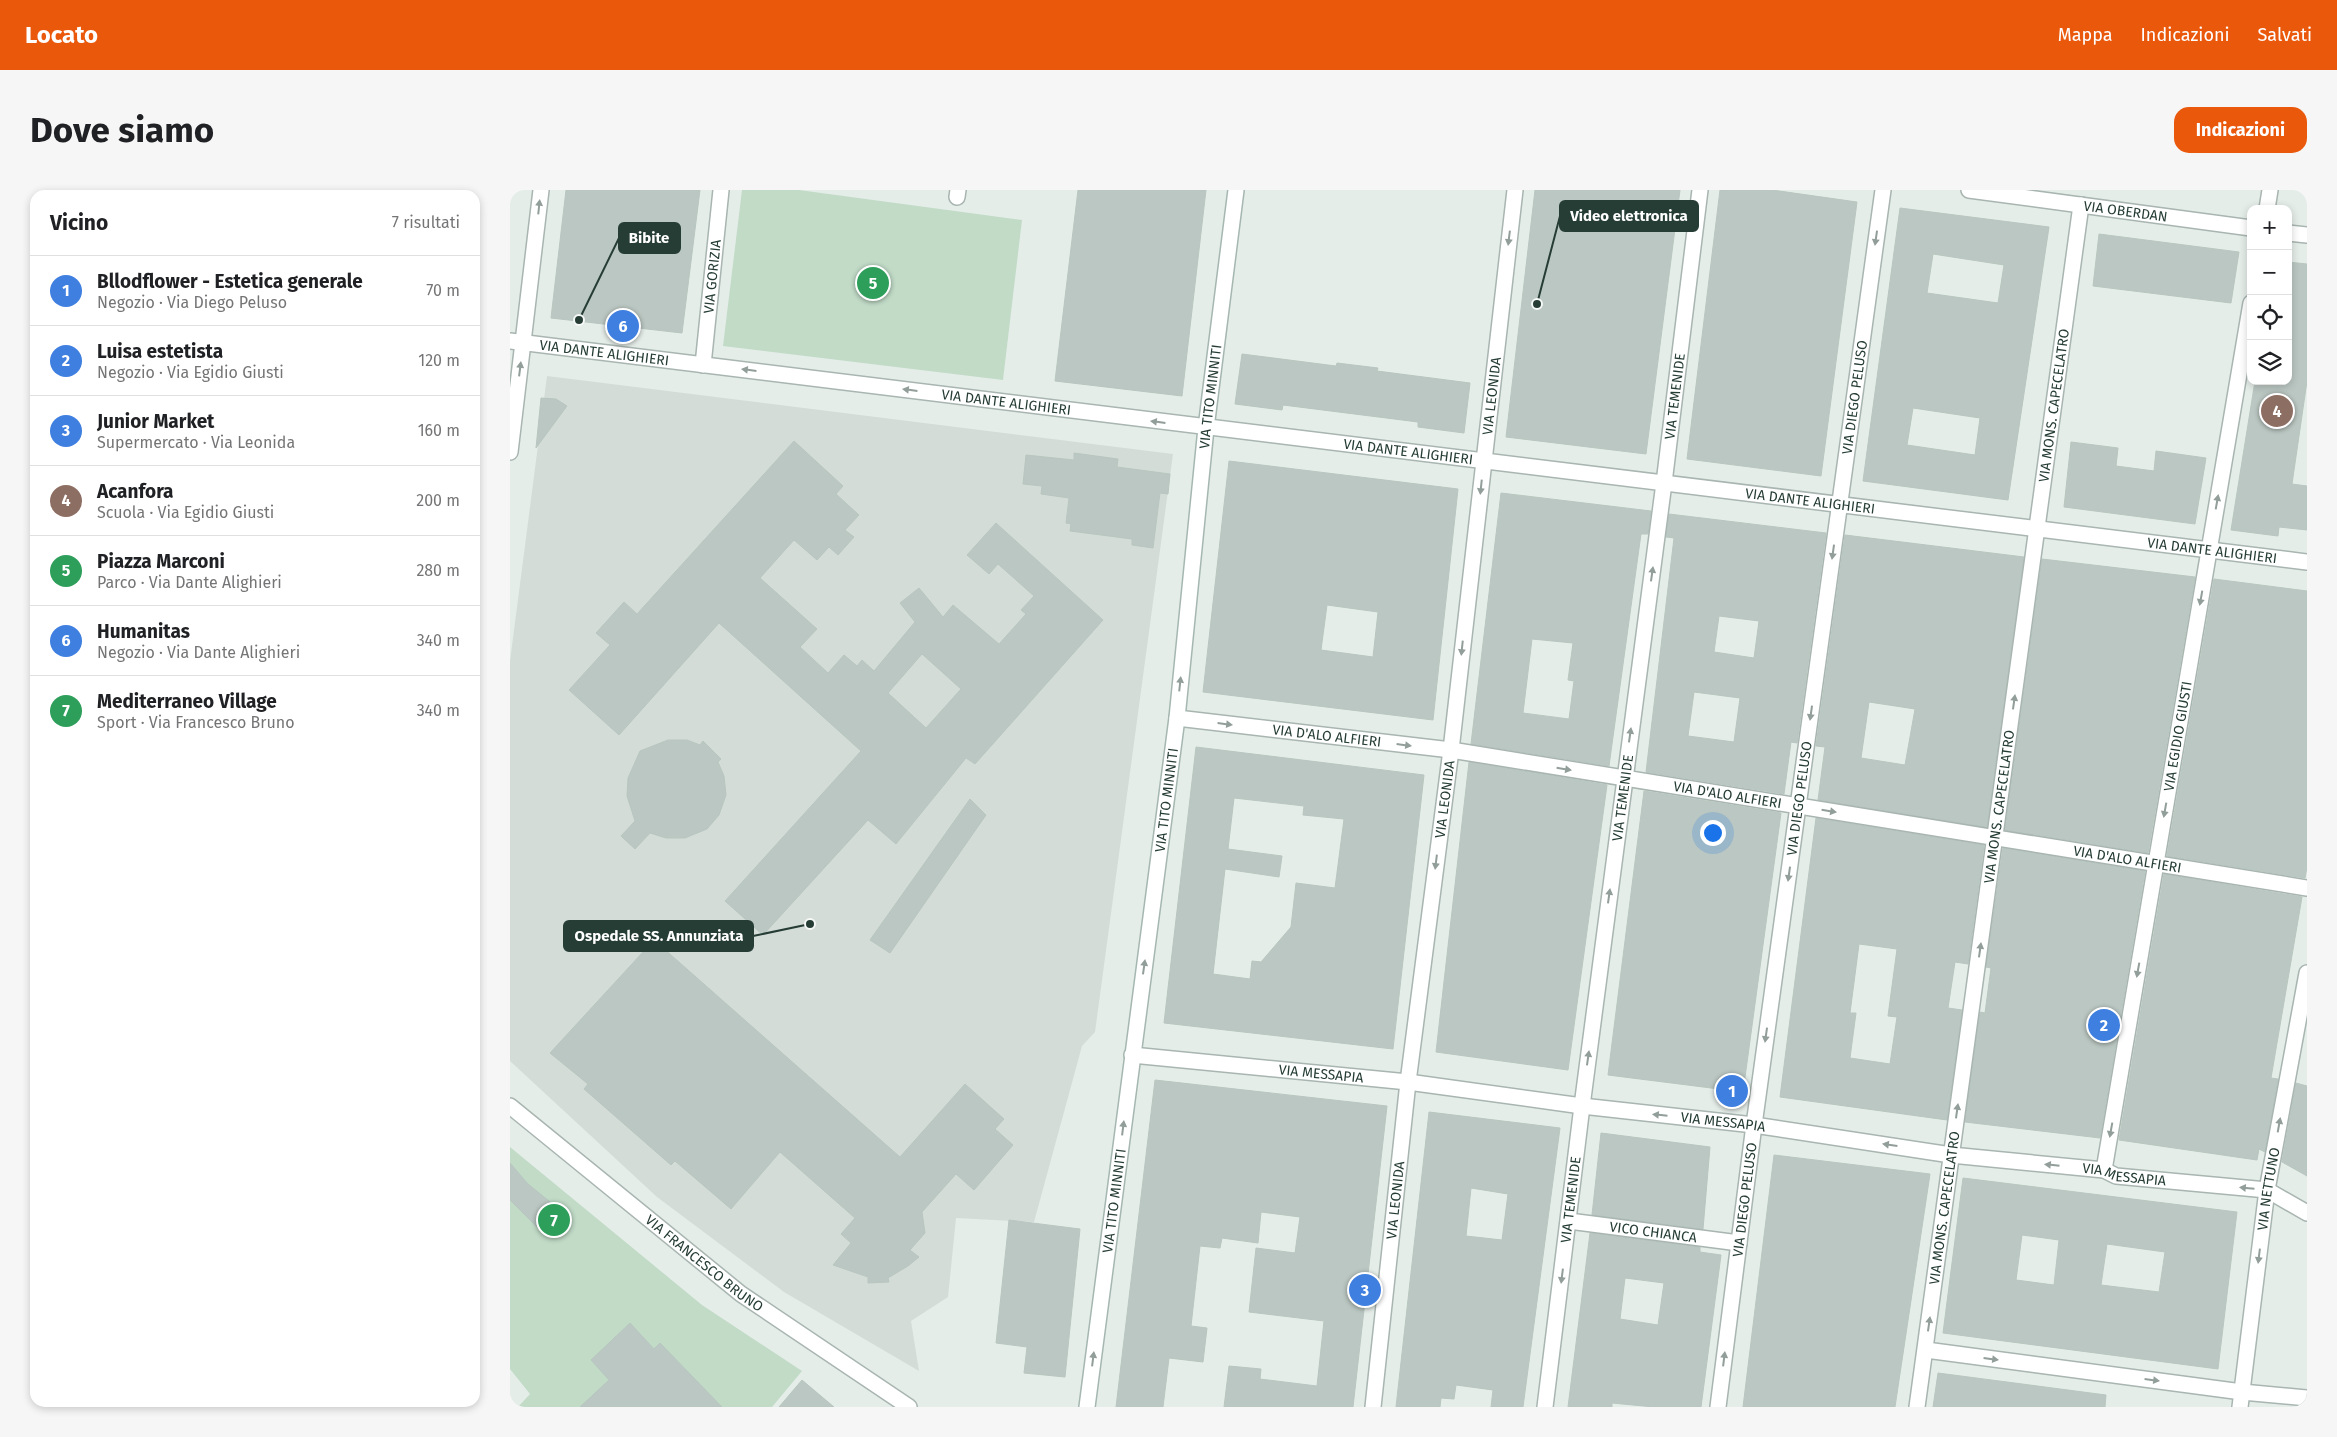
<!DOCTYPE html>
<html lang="it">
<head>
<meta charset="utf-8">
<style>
	body { margin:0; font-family:"Fira Sans",sans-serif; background:#f6f6f6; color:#202124 }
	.controls { position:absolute; right:15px; top:15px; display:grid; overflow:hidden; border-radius:10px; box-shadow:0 2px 8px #0003 }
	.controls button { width:45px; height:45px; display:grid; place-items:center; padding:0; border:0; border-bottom:1px solid #e0e0e0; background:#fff; color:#202124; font:25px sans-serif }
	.you { position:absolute; left:1202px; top:642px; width:18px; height:18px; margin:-12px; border:4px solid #fff; border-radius:50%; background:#1a73e8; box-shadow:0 0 0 8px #1a73e833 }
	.badge { display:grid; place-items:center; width:32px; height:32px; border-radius:50%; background:#ea580c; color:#fff; font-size:16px; font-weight:700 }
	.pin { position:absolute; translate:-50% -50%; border:2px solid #fff; box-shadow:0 1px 5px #0006 }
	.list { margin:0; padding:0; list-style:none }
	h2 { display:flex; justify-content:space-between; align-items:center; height:65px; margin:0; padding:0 20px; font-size:21px }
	h2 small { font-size:16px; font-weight:400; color:#757577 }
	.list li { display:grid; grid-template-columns:32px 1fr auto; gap:15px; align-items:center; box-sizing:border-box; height:70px; padding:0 20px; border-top:1px solid #e0e0e0 }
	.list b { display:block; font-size:19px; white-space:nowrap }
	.list p { margin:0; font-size:16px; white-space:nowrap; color:#757577 }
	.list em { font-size:16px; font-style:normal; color:#757577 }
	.icon { flex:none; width:28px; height:28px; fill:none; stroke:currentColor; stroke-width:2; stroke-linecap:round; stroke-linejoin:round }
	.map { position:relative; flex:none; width:1797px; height:1217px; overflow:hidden; border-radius:15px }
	header { display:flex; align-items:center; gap:30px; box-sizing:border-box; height:70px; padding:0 25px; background:#ea580c; color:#fff }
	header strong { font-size:24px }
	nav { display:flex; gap:28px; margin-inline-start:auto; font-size:18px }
	.intro { display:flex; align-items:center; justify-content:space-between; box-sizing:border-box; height:120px; padding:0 30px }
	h1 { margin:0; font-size:35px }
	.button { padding:12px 22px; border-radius:15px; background:#ea580c; color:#fff; font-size:18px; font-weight:700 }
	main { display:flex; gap:30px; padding:0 30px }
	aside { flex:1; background:#fff; border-radius:15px; box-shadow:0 2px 8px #0003 }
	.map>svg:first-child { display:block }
	.built { fill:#d4dcd8 }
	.green { fill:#c1dbc7 }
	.building { fill:#bbc7c2; stroke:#b8c6c0; fill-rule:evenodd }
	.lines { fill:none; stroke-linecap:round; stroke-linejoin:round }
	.minor-casing { stroke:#a8b5b0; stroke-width:18 }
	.tertiary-casing { stroke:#a8b5b0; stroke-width:18 }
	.secondary-casing { stroke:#a5b7b0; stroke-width:18 }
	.minor { stroke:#fff; stroke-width:15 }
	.tertiary { stroke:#fff; stroke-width:15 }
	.secondary { stroke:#fff; stroke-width:15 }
	.oneway { fill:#929e9a }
	.labels { text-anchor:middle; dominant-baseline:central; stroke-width:5; stroke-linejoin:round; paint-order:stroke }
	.street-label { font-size:14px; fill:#263d36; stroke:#f6f9f7 }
	.leader { fill:none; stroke:#263d36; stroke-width:2 }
	.callout-dot { fill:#263d36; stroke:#f6f9f7; stroke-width:2 }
	.callout { fill:#263d36; stroke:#263d36; stroke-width:2 }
	.callout-label { font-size:15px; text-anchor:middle; font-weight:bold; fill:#fff }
</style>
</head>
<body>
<header>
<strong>Locato</strong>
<nav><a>Mappa</a><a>Indicazioni</a><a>Salvati</a></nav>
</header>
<div class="intro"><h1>Dove siamo</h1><a class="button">Indicazioni</a></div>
<main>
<aside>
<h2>Vicino<small>7 risultati</small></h2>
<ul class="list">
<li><span class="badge" style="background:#3f7fe0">1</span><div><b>Bllodflower - Estetica generale</b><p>Negozio · Via Diego Peluso</p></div><em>70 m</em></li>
<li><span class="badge" style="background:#3f7fe0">2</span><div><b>Luisa estetista</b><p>Negozio · Via Egidio Giusti</p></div><em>120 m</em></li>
<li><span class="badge" style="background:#3f7fe0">3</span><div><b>Junior Market</b><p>Supermercato · Via Leonida</p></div><em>160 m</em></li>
<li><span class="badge" style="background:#8d6e63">4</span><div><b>Acanfora</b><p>Scuola · Via Egidio Giusti</p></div><em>200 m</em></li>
<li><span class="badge" style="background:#2e9e5b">5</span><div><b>Piazza Marconi</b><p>Parco · Via Dante Alighieri</p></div><em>280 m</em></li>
<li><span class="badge" style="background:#3f7fe0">6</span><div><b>Humanitas</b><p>Negozio · Via Dante Alighieri</p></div><em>340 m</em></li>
<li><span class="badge" style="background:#2e9e5b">7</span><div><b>Mediterraneo Village</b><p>Sport · Via Francesco Bruno</p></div><em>340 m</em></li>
</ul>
</aside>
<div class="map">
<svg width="1797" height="1217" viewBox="0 0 1797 1217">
	<rect width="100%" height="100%" fill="#e5ede9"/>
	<path class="built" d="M 37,186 L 663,264 L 585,842 L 572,856 L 524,1032 L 446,1028 L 438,1107 L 401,1131 L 409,1181 L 274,1102 L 147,1007 L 0,871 L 0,471 Z"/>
	<g class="green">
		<path d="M 232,0 L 289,0 L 512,30 L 493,190 L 213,156 Z"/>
		<path d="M 0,957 L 192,1115 L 292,1181 L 262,1217 L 8,1217 L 20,1204 L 0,1179 Z"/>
	</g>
	<g class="building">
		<path d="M 56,0 L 190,0 L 172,143 L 41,128 Z"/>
		<path d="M 568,0 L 696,0 L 672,206 L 545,191 Z"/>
		<path d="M 1025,0 L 1170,0 L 1136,264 L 996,247 Z"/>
		<path d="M 1210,0 L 1262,0 L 1347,12 L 1311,286 L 1177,269 Z"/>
		<path d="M 1390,18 L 1539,37 L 1498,310 L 1353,291 ZM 1423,64 L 1494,75 L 1488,113 L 1417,103 ZM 1403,218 L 1470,228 L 1465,265 L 1397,255 Z"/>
		<path d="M 1589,44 L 1729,62 L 1721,113 L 1583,96 Z"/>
		<path d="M 1778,72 L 1797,74 L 1797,191 L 1782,294 L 1797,296 L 1797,340 L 1769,337 L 1768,346 L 1721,340 L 1745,191 L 1778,191 Z"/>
		<path d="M 732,164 L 826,176 L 827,173 L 868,178 L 867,181 L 960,193 L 954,243 L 908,237 L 908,232 L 773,215 L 772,220 L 725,214 Z"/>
		<path d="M 31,208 L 46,209 L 57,216 L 26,258 Z"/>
		<path d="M 284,251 L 333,296 L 326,304 L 349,325 L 335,340 L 344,347 L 328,365 L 319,357 L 307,370 L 284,350 L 250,388 L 307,439 L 290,457 L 318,483 L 334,465 L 347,476 L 352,470 L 364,481 L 405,432 L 390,413 L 409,398 L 433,427 L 443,415 L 489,454 L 516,424 L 511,420 L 524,406 L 488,374 L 479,384 L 457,365 L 486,333 L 593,430 L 465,574 L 456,568 L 386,654 L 358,630 L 253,745 L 215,711 L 351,561 L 209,433 L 109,545 L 59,500 L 100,455 L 86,443 L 114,412 L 127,424 ZM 412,464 L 451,499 L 416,538 L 378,503 Z"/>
		<path d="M 1561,252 L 1608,258 L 1606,276 L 1644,281 L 1646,261 L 1696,268 L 1685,334 L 1554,317 Z"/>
		<path d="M 564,263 L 608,269 L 607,277 L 660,284 L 658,304 L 650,303 L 643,358 L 622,355 L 622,349 L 560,341 L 561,334 L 556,333 L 559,308 L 531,304 L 532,296 L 513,294 L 516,265 L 564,270 Z"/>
		<path d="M 719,271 L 948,299 L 923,530 L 693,502 ZM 817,415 L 868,422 L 863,467 L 811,460 Z"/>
		<path d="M 991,303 L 1141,321 L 1138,344 L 1131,344 L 1099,576 L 961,554 ZM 1022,449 L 1063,453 L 1058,490 L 1064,491 L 1059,529 L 1013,523 Z"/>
		<path d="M 1159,324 L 1316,343 L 1287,553 L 1281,552 L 1274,604 L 1136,582 L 1164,348 L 1156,347 ZM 1209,426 L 1249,431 L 1244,468 L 1204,462 ZM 1184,502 L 1230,508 L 1224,552 L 1178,546 Z"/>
		<path d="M 1335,345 L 1514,367 L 1477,637 L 1308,610 L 1315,557 L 1306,556 ZM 1359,512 L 1405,519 L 1395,575 L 1351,568 Z"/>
		<path d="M 1532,369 L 1685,387 L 1638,663 L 1495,640 Z"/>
		<path d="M 1704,389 L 1797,401 L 1797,677 L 1795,688 L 1657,666 Z"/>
		<path d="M 158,550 L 177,550 L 190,555 L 193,551 L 211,569 L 208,572 L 214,586 L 216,605 L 209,625 L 197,639 L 175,648 L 156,648 L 140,643 L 125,659 L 111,646 L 125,631 L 117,606 L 118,588 L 130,561 Z"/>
		<path d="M 686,557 L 914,585 L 883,859 L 654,833 ZM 724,608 L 794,616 L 793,625 L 834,629 L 825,698 L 786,693 L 781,737 L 751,772 L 742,771 L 740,789 L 703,784 L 715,679 L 769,687 L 772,666 L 718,659 Z"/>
		<path d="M 959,572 L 1097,595 L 1058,880 L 926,862 Z"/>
		<path d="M 1134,601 L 1271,623 L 1233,902 L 1098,885 Z"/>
		<path d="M 460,609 L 476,625 L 380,763 L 360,750 Z"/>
		<path d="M 1306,628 L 1474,655 L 1458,774 L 1445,772 L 1438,818 L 1452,820 L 1437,930 L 1270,907 ZM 1349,754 L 1387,759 L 1378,826 L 1387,827 L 1380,874 L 1340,868 L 1346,823 L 1340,823 Z"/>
		<path d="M 1493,658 L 1635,681 L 1590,948 L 1455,932 L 1470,822 L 1475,823 L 1481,778 L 1476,777 Z"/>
		<path d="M 1654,684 L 1792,707 L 1761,888 L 1768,889 L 1755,962 L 1749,959 L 1747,970 L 1609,950 Z"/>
		<path d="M 144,750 L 390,967 L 455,894 L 494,929 L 485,939 L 503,955 L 464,1000 L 446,984 L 412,1022 L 415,1043 L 400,1060 L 409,1067 L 398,1076 L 378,1088 L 379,1092 L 358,1093 L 358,1087 L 323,1075 L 341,1053 L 331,1044 L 345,1028 L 270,962 L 221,1019 L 165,971 L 161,975 L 74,899 L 78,894 L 40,863 Z"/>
		<path d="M 645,890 L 877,916 L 843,1217 L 714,1217 L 719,1176 L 751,1179 L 750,1189 L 807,1196 L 814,1131 L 739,1122 L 746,1058 L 785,1063 L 790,1027 L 751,1022 L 748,1053 L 712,1048 L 710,1058 L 690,1056 L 681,1136 L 697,1138 L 693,1172 L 659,1168 L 653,1217 L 606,1217 Z"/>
		<path d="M 1786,893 L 1797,896 L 1797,986 L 1772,972 Z"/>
		<path d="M 919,922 L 1050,938 L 1013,1217 L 981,1217 L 983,1200 L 946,1195 L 944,1209 L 931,1208 L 930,1217 L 886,1217 ZM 961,998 L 998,1004 L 992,1050 L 956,1046 Z"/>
		<path d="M 1091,943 L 1200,957 L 1193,1039 L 1082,1025 Z"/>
		<path d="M 1264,965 L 1420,984 L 1385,1217 L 1233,1217 Z"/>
		<path d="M 0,973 L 18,994 L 50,1020 L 30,1040 L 0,1010 Z"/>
		<path d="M 1453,988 L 1727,1022 L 1708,1179 L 1433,1143 ZM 1512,1045 L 1549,1050 L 1544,1095 L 1506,1090 ZM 1597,1054 L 1655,1062 L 1649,1102 L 1591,1095 Z"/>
		<path d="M 499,1030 L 570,1039 L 555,1187 L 514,1183 L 517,1157 L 486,1153 Z"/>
		<path d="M 1080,1043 L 1190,1057 L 1190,1062 L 1211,1065 L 1191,1217 L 1144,1217 L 1102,1213 L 1102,1217 L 1058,1217 ZM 1115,1088 L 1154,1093 L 1148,1135 L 1110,1129 Z"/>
		<path d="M 120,1133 L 144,1159 L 150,1153 L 212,1217 L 70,1217 L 99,1190 L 81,1170 Z"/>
		<path d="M 1428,1183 L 1596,1205 L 1595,1217 L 1423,1217 Z"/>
		<path d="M 292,1190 L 324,1217 L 269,1217 Z"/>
	</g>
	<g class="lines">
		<defs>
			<g id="minor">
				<path id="s1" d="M 1459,0 L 1741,38"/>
				<path d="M 447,7 L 448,0"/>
				<path d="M 1757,19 L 1760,0"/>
				<path d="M 1778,43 L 1797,45"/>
				<path id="s2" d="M 193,175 L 211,0"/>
				<path d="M 0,262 L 31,0"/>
				<path id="s3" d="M 667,528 L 941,560 L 1797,698"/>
				<path id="s4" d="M 622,865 L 898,892 L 1072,916 L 1244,935 L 1441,965 L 1594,980 L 1606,986 L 1757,1000 L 1797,1023"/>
				<path id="s5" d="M 1594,980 L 1741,113"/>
				<path id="s6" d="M 1059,1031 L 1229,1053"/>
				<path d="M 1416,1160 L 1732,1202 L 1797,1208"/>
				<path id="s7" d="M 1035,1217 L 1072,916 L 1154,293 L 1190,0"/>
				<path id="s8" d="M 1208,1217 L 1244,935 L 1373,0"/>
				<path id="s9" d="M 1407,1217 L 1571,15"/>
				<path id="s10" d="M 1730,1217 L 1757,1000 L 1797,783"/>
			</g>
			<g id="tertiary">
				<path id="s11" d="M 0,151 L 1797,372"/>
				<path id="s12" d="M 0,916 L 231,1104 L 399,1217"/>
				<path id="s13" d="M 863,1217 L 898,892 L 941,560 L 1005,0"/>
			</g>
			<g id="secondary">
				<path id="s14" d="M 577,1217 L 667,528 L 696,238 L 726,0"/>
			</g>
		</defs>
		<use href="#minor" class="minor-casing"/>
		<use href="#tertiary" class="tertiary-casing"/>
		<use href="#secondary" class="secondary-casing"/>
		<use href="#minor" class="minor"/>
		<use href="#tertiary" class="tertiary"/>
		<use href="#secondary" class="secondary"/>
	</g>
	<defs><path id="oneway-solid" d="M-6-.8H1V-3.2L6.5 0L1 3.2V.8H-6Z" transform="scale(1.25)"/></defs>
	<g class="oneway">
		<use href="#oneway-solid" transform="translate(29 17) rotate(-84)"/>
		<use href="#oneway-solid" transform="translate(999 48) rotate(97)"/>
		<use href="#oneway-solid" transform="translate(1366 48) rotate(98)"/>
		<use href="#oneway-solid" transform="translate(10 179) rotate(-83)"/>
		<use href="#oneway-solid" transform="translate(239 180) rotate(-173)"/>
		<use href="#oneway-solid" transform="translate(400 200) rotate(-173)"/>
		<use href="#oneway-solid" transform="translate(648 232) rotate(-173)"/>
		<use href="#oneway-solid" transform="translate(971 297) rotate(96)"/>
		<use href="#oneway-solid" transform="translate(1707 312) rotate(-80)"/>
		<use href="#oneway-solid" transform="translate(1323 362) rotate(98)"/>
		<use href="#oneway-solid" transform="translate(1142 384) rotate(-82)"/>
		<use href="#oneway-solid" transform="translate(1691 408) rotate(100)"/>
		<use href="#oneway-solid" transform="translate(952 458) rotate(96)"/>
		<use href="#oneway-solid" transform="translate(670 494) rotate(-84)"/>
		<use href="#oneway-solid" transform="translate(1504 512) rotate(-82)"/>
		<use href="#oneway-solid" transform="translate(1301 523) rotate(98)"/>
		<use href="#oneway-solid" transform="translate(715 534) rotate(7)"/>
		<use href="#oneway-solid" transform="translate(1120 545) rotate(-82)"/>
		<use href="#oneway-solid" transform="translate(894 555) rotate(7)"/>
		<use href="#oneway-solid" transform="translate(1054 579) rotate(9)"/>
		<use href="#oneway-solid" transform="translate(1655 620) rotate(100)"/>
		<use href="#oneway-solid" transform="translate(1319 621) rotate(9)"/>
		<use href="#oneway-solid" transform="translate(926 672) rotate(97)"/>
		<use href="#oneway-solid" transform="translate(1279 684) rotate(98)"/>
		<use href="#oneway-solid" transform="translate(1099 706) rotate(-82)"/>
		<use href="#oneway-solid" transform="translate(1470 760) rotate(-82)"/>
		<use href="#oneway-solid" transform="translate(634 777) rotate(-82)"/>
		<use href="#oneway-solid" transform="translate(1628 780) rotate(100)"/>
		<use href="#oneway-solid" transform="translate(1256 845) rotate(98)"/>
		<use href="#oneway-solid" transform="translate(1078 868) rotate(-82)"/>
		<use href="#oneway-solid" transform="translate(1447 921) rotate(-82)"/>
		<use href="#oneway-solid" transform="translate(1150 925) rotate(-174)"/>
		<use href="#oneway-solid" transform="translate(1769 935) rotate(-80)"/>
		<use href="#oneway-solid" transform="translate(613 938) rotate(-83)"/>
		<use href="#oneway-solid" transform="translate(1601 940) rotate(100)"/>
		<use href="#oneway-solid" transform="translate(1380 955) rotate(-172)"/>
		<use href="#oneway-solid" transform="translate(1542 975) rotate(-174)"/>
		<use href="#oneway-solid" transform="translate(1737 998) rotate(-175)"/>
		<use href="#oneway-solid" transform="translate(1749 1066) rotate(97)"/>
		<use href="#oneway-solid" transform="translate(1052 1086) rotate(97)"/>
		<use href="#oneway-solid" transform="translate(1419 1134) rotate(-82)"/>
		<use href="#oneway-solid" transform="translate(583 1169) rotate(-83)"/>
		<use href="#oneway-solid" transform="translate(1214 1169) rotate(-83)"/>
		<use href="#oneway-solid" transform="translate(1481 1169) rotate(7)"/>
		<use href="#oneway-solid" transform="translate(1642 1190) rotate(7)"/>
	</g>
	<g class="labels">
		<g class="street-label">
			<text stroke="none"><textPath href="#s1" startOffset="158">VIA OBERDAN</textPath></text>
			<text stroke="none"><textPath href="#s2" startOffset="89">VIA GORIZIA</textPath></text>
			<text stroke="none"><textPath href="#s11" startOffset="95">VIA DANTE ALIGHIERI</textPath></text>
			<text stroke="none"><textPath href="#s13" startOffset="1018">VIA LEONIDA</textPath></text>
			<text stroke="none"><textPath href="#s14" startOffset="1018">VIA TITO MINNITI</textPath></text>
			<text stroke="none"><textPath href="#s7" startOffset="1019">VIA TEMENIDE</textPath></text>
			<text stroke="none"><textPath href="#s8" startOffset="1019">VIA DIEGO PELUSO</textPath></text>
			<text stroke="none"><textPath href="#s11" startOffset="500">VIA DANTE ALIGHIERI</textPath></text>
			<text stroke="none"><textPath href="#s9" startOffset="1011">VIA MONS. CAPECELATRO</textPath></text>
			<text stroke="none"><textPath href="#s11" startOffset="905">VIA DANTE ALIGHIERI</textPath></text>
			<text stroke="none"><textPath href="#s11" startOffset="1310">VIA DANTE ALIGHIERI</textPath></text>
			<text stroke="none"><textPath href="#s11" startOffset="1715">VIA DANTE ALIGHIERI</textPath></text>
			<text stroke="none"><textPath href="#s3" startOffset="151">VIA D'ALO ALFIERI</textPath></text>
			<text stroke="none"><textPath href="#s5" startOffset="440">VIA EGIDIO GIUSTI</textPath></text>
			<text stroke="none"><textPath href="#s3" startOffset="556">VIA D'ALO ALFIERI</textPath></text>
			<text stroke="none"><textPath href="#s7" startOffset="614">VIA TEMENIDE</textPath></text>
			<text stroke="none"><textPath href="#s8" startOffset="614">VIA DIEGO PELUSO</textPath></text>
			<text stroke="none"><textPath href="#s14" startOffset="612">VIA TITO MINNITI</textPath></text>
			<text stroke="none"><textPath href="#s13" startOffset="612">VIA LEONIDA</textPath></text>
			<text stroke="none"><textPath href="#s9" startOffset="606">VIA MONS. CAPECELATRO</textPath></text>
			<text stroke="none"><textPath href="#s3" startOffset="961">VIA D'ALO ALFIERI</textPath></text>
			<text stroke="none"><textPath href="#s4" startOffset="190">VIA MESSAPIA</textPath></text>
			<text stroke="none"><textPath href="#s4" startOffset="595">VIA MESSAPIA</textPath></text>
			<text stroke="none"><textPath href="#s4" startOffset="1000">VIA MESSAPIA</textPath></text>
			<text stroke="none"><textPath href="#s10" startOffset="220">VIA NETTUNO</textPath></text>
			<text stroke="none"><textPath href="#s7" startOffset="209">VIA TEMENIDE</textPath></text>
			<text stroke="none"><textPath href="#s8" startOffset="209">VIA DIEGO PELUSO</textPath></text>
			<text stroke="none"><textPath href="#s14" startOffset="208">VIA TITO MINNITI</textPath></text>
			<text stroke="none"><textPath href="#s13" startOffset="208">VIA LEONIDA</textPath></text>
			<text stroke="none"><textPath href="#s9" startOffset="201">VIA MONS. CAPECELATRO</textPath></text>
			<text stroke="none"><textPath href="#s6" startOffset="85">VICO CHIANCA</textPath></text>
			<text stroke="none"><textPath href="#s12" startOffset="250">VIA FRANCESCO BRUNO</textPath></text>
		</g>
	</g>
	<path class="leader" d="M1027 114L1050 26M69 130L109 48M300 734L243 746"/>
	<g class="callout-dot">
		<circle cx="1027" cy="114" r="5"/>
		<circle cx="69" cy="130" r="5"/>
		<circle cx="300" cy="734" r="5"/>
	</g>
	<g class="callout">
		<rect x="1050" y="11" width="138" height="30" rx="5"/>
		<rect x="109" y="33" width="61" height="30" rx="5"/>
		<rect x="54" y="731" width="189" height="30" rx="5"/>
	</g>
	<g class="callout-label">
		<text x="1119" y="31">Video elettronica</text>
		<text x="139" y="53">Bibite</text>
		<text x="149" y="751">Ospedale SS. Annunziata</text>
	</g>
</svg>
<div class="controls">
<button>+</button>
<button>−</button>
<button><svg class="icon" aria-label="locate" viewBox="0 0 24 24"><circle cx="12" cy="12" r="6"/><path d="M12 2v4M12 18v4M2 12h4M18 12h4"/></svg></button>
<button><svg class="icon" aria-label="layers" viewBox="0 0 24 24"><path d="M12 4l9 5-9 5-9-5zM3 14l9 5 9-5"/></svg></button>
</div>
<div class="you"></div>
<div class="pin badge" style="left:1222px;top:901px;background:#3f7fe0">1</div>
<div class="pin badge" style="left:1594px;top:835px;background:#3f7fe0">2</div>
<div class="pin badge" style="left:855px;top:1100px;background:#3f7fe0">3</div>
<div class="pin badge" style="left:1767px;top:221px;background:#8d6e63">4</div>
<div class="pin badge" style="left:363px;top:93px;background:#2e9e5b">5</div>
<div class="pin badge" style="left:113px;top:136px;background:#3f7fe0">6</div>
<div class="pin badge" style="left:44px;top:1030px;background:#2e9e5b">7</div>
</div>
</main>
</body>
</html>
